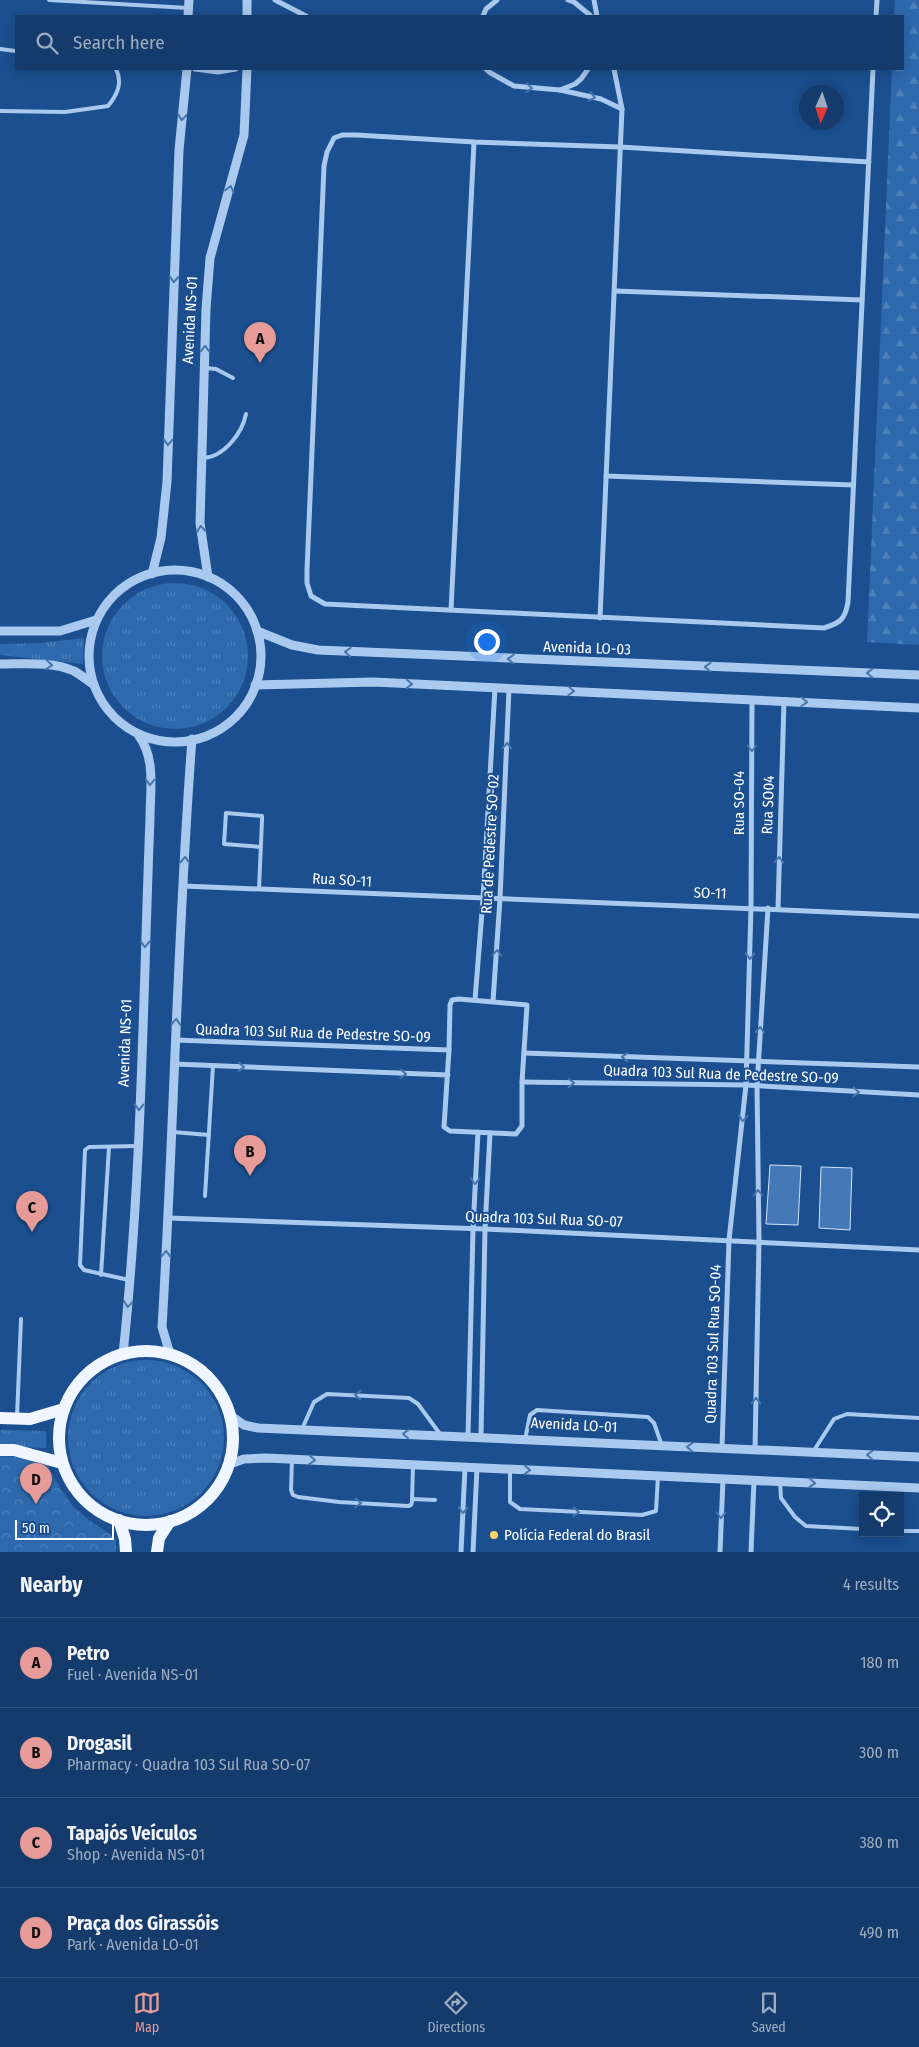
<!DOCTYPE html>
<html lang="en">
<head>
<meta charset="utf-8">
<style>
	body { margin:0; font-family:"Fira Sans Condensed",sans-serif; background:#214673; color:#f1f3f6 }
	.controls { position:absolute; right:15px; bottom:15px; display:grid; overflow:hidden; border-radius:0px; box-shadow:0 2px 12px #0003 }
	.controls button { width:45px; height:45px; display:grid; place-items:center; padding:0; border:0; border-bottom:1px solid #33557e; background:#143b6b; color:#f1f3f6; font:25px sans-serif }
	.compass { position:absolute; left:799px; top:85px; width:45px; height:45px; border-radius:50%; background:#143b6b; box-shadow:0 2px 12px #0003; rotate:183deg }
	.scale { position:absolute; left:15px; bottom:12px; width:99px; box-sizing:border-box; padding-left:5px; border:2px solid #fff; border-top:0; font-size:14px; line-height:18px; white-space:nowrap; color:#fff; -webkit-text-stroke:4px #1b4f8f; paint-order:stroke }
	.you { position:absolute; left:486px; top:641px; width:18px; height:18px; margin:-12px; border:4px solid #fff; border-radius:50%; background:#1a73e8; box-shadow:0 0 0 8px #1a73e833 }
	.badge { display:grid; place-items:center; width:32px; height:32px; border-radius:50%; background:#e69b98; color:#111; font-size:16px; font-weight:700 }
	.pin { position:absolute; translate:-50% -41px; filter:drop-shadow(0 1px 2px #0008) }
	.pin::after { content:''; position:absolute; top:26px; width:18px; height:15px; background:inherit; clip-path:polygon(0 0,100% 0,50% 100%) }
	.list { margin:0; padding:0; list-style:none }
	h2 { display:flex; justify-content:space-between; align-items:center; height:65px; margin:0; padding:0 20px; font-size:21px }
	h2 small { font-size:16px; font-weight:400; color:#9dadc1 }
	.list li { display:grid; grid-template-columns:32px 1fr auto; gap:15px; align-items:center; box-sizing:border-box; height:90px; padding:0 20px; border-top:1px solid #33557e }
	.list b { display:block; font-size:19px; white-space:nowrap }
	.list p { margin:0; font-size:16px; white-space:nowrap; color:#9dadc1 }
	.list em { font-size:16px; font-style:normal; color:#9dadc1 }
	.icon { flex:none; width:28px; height:28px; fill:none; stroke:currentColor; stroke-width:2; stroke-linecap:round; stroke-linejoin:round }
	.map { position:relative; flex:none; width:919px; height:1552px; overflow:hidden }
	.search { position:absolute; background:#143b6b; box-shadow:0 2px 12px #0003; left:15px; right:15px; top:15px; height:55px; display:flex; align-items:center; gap:12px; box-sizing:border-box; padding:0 18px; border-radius:0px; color:#9dadc1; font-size:19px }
	.sheet { height:425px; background:#143b6b }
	nav { display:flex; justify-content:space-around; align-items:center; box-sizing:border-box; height:70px; border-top:1px solid #33557e; background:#143b6b; font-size:14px; color:#9dadc1 }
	nav a { display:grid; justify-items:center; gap:2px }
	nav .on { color:#e69b98 }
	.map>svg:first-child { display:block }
	.grass { fill:url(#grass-tufts) }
	.forest { fill:url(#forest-firs) }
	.park { fill:url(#park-crowns) }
	.building { fill:#4478b7; stroke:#cfe3fa }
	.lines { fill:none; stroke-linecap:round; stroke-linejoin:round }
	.service { stroke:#a9c9ee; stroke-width:4 }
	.minor { stroke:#a9c9ee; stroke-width:5 }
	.tertiary { stroke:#a9c9ee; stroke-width:9 }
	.primary { stroke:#f0f6ff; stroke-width:12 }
	.oneway { stroke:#4674ac }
	.poi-dot { fill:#ffd166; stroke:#1b4f8f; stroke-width:2 }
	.labels { text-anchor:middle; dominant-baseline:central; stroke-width:4; stroke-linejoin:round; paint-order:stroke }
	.street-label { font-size:15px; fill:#fff; stroke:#1b4f8f }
	.poi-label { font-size:15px; fill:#fff; stroke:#1b4f8f; text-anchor:start }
</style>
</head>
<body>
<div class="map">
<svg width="919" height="1552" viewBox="0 0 919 1552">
	<defs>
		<pattern id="grass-tufts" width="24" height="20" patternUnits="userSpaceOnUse" patternTransform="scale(1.25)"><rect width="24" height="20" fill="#2e69ad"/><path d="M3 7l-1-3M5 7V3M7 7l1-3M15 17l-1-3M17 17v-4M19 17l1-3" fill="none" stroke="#4d80b9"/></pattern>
		<pattern id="forest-firs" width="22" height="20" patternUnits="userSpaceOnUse" patternTransform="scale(1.25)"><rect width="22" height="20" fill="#2e69ad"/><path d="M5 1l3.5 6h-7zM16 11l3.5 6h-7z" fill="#4d80b9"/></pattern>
		<pattern id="park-crowns" width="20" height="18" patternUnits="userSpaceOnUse" patternTransform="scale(1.25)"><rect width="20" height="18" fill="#2e69ad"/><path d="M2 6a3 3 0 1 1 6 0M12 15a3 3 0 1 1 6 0" fill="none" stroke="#4d80b9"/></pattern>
	</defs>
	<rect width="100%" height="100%" fill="#1b4f8f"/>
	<g class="grass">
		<circle cx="175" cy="656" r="73"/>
		<path d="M 84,638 L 83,664 L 0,655 L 0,644 L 40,643 Z"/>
		<circle cx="146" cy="1438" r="78"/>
		<path d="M 0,1430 L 46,1431 L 46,1448 L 0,1446 Z"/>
	</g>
	<path class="forest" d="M 895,0 L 919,0 L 919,645 L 867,642 L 892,69 L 903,69 L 903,16 L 894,16 Z"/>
	<path class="park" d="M 0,1456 L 33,1458 L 48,1465 L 60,1488 L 73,1506 L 89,1520 L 113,1536 L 116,1541 L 116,1552 L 0,1552 Z"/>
	<g class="building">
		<path d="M 770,1165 L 801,1166 L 798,1225 L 766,1224 Z"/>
		<path d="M 821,1167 L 852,1168 L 850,1230 L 819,1228 Z"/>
	</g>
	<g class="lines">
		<g class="service">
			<path d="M 49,0 L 188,8"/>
			<path d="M 0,49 L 16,51"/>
			<path d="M 0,111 L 65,112 L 108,106 C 117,95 123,83 116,69"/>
			<path d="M 205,368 L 216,369 L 233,378"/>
			<path d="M 202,458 C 223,458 242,434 246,414"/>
			<path d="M 259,889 L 262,820 L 262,816 L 226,813 L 224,844 L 261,847"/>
			<path d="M 173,1132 L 209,1135"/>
			<path d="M 205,1196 L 213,1066"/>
			<path d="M 101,1275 L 109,1147"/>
			<path d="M 129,1280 L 84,1270 L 80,1265 L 85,1150 L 89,1147 L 137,1146"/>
			<path d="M 17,1417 L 21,1319"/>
			<path d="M 302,1429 L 314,1402 L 327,1394 L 409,1398 L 418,1404 L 440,1434"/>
			<path d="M 525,1440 L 530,1415 L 537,1410 L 648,1417 L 654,1423 L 662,1446"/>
			<path d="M 813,1452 L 834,1419 L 847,1414 L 919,1418"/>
			<path d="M 292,1459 L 291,1490 L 293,1495 L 298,1497 L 339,1502 L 408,1506 L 411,1505 L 412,1502 L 413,1465"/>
			<path d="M 510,1469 L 510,1502 L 520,1509 L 642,1515 L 656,1511 L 658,1476"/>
			<path d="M 780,1481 L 781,1498 L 795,1517 L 806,1526 L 863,1529"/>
			<path d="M 412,1499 L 435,1500"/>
			<path d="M 900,1531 L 919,1531"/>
		</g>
		<g class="minor">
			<path d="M 275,0 L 306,16"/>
			<path d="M 568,0 L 574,2 L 591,16"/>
			<path d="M 594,0 L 597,16"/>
			<path d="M 483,16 L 486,9 L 497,0"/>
			<path d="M 876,16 L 877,0"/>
			<path d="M 195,69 L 218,72 L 236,69"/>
			<path d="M 486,69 L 489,72 L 514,86 L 560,90 L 575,84 L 581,79 L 588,69"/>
			<path d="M 560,90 L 601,99 L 622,109"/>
			<path d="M 869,162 L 620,147 L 474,142 L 357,135 L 342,135 L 334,138 L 327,152 L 324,166 L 307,570 L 307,583 L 311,596 L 325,604 L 824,628 C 840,623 845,620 848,602 L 873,69"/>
			<path d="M 615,291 L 862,300"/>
			<path d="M 606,476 L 853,485"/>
			<path d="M 451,610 L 474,142"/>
			<path d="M 600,618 L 622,109 L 614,69"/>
			<path d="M 183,886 C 429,898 674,904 919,916"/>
			<path d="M 778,909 L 784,701"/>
			<path d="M 459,999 L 527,1005 L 522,1082 L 522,1126 L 516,1134 L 450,1131 L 444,1127 L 449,1050 L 450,1005 L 452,1000 Z"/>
			<path d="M 475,1000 L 483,899 L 495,688"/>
			<path d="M 493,1001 L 500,899 L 509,689"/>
			<path d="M 175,1040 L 449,1050"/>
			<path d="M 524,1053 L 919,1067"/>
			<path d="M 174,1064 L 448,1075"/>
			<path d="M 522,1082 L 746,1085 L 919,1095"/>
			<path d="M 168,1218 L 485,1229 L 919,1250"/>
			<path d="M 468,1437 L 473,1229 L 478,1132"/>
			<path d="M 481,1437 L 485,1229 L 490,1133"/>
			<path d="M 722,1448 L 729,1240 L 746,1085 L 751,907 L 752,700"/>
			<path d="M 755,1450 L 759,1241 L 757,1086 L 768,908"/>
			<path d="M 461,1552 L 465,1467"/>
			<path d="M 473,1552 L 477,1468"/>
			<path d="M 720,1552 L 723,1479"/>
			<path d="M 751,1552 L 754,1480"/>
		</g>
		<g class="tertiary">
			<path d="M 188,16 L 189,0"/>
			<path d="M 247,16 L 247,0"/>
			<circle cx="175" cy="656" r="86"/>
			<path d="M 152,574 L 161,538 L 167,482 L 179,150 L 187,69"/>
			<path d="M 208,577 L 200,523 L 206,309 L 210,258 L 244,135 L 247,69"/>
			<path d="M 0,631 L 60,631 L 96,620"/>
			<path d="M 257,631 L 292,645 L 318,650 L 919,675"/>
			<path d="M 0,664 C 24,664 52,661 74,671 C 81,675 88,681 94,685"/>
			<path d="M 255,685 L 374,682 L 919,708"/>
			<path d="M 123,1354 C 142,1176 143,997 150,818 C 150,791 156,759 139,736"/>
			<path d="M 170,1354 L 162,1327 C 174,1131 177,935 192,739"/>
			<path d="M 231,1416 L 244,1425 L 258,1428 L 919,1457"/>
			<path d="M 230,1464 L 244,1459 L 266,1458 L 919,1488"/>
		</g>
		<g class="primary">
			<circle cx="146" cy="1438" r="87"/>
			<path d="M 0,1418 L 30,1419 L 64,1409"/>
			<path d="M 0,1450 L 14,1450 L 62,1463"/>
			<path d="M 119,1520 L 125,1539 L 126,1552"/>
			<path d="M 157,1552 L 159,1538 L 170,1521"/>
		</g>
	</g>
	<defs><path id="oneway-chevron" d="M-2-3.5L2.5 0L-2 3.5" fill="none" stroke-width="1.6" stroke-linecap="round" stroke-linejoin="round" transform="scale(1.25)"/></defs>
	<g class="oneway">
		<use href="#oneway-chevron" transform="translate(529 88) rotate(5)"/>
		<use href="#oneway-chevron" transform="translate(592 97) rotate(12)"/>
		<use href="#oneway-chevron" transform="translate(182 117) rotate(96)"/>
		<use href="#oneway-chevron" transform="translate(230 189) rotate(-75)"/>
		<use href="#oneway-chevron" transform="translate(174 279) rotate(93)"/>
		<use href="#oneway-chevron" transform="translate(205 349) rotate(-88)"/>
		<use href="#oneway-chevron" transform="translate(168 442) rotate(92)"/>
		<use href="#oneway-chevron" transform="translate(201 529) rotate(-97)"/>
		<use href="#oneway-chevron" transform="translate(348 652) rotate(-177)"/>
		<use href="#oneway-chevron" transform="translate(511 659) rotate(-178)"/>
		<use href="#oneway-chevron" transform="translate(49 665) rotate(5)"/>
		<use href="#oneway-chevron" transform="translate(708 667) rotate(-178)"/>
		<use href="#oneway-chevron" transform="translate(870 673) rotate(-178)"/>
		<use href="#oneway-chevron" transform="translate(409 684) rotate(3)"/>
		<use href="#oneway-chevron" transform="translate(571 691) rotate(3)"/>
		<use href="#oneway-chevron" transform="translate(804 702) rotate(3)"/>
		<use href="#oneway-chevron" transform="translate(507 746) rotate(-88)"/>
		<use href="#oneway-chevron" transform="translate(752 748) rotate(90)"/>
		<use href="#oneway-chevron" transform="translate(150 782) rotate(91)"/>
		<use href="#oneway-chevron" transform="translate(185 860) rotate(-87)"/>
		<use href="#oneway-chevron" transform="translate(779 860) rotate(-88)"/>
		<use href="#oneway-chevron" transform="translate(145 944) rotate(92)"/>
		<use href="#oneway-chevron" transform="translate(497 953) rotate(-86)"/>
		<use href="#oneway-chevron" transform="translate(750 956) rotate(91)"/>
		<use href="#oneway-chevron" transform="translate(176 1022) rotate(-87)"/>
		<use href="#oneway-chevron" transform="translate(760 1030) rotate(-86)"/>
		<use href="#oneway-chevron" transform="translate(625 1057) rotate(-178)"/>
		<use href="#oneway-chevron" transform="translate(241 1067) rotate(3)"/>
		<use href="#oneway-chevron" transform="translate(403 1074) rotate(3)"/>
		<use href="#oneway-chevron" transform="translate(571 1083) rotate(1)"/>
		<use href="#oneway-chevron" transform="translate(856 1092) rotate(3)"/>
		<use href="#oneway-chevron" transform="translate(139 1107) rotate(92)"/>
		<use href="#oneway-chevron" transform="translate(743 1118) rotate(96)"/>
		<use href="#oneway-chevron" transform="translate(475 1181) rotate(93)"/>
		<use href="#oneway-chevron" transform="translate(758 1193) rotate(-91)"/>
		<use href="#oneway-chevron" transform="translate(166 1254) rotate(-88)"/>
		<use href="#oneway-chevron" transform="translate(128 1304) rotate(96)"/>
		<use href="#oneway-chevron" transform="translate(358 1395) rotate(-177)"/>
		<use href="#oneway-chevron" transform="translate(756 1401) rotate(-89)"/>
		<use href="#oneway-chevron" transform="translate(406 1434) rotate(-177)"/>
		<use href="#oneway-chevron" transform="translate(690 1447) rotate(-177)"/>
		<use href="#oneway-chevron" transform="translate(870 1455) rotate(-177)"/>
		<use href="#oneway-chevron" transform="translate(312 1460) rotate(3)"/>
		<use href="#oneway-chevron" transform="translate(527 1470) rotate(3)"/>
		<use href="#oneway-chevron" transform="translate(812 1483) rotate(3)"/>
		<use href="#oneway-chevron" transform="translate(358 1503) rotate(3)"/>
		<use href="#oneway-chevron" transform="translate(463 1510) rotate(93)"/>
		<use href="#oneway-chevron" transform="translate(576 1512) rotate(3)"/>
		<use href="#oneway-chevron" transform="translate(721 1515) rotate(93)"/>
	</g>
	<circle class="poi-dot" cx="494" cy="1535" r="5"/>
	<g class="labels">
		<g class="street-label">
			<text transform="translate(190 320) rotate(-87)">Avenida NS-01</text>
			<text transform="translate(587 648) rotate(2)">Avenida LO-03</text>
			<text transform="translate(739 803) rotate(-90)">Rua SO-04</text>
			<text transform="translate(768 805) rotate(-88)">Rua SO04</text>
			<text transform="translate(490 844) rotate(-87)">Rua de Pedestre SO-02</text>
			<text transform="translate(342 880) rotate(3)">Rua SO-11</text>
			<text transform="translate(710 893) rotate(2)">SO-11</text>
			<text transform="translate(313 1033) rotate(2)">Quadra 103 Sul Rua de Pedestre SO-09</text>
			<text transform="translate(125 1043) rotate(-88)">Avenida NS-01</text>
			<text transform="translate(721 1074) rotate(2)">Quadra 103 Sul Rua de Pedestre SO-09</text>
			<text transform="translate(544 1219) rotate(2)">Quadra 103 Sul Rua SO-07</text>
			<text transform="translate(713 1344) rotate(-88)">Quadra 103 Sul Rua SO-04</text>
			<text transform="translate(574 1425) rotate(3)">Avenida LO-01</text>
		</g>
		<g class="poi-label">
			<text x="504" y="1535">Polícia Federal do Brasil</text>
		</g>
	</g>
</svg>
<div class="controls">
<button><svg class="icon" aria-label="locate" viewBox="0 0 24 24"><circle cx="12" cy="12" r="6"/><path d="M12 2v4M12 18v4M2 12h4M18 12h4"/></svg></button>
</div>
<svg class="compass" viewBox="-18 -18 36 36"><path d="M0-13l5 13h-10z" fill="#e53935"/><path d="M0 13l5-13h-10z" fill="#9dadc1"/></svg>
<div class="scale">50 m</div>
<div class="you"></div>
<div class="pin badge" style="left:260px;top:363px">A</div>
<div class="pin badge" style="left:250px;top:1176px">B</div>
<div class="pin badge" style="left:32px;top:1232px">C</div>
<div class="pin badge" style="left:36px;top:1504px">D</div>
<div class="search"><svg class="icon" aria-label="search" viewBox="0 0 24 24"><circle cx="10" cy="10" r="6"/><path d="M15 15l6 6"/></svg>Search here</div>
</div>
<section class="sheet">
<h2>Nearby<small>4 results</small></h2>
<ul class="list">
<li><span class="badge">A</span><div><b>Petro</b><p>Fuel · Avenida NS-01</p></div><em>180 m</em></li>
<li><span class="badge">B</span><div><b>Drogasil</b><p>Pharmacy · Quadra 103 Sul Rua SO-07</p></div><em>300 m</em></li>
<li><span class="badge">C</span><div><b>Tapajós Veículos</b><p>Shop · Avenida NS-01</p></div><em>380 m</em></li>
<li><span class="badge">D</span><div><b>Praça dos Girassóis</b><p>Park · Avenida LO-01</p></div><em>490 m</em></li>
</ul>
</section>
<nav>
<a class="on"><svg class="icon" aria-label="map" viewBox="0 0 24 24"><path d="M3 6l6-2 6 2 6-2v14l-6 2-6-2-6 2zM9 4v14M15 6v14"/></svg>Map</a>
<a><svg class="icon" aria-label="directions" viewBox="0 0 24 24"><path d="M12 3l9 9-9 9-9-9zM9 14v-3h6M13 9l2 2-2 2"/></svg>Directions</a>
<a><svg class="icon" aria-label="saved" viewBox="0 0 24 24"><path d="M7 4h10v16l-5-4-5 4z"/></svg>Saved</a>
</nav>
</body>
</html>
